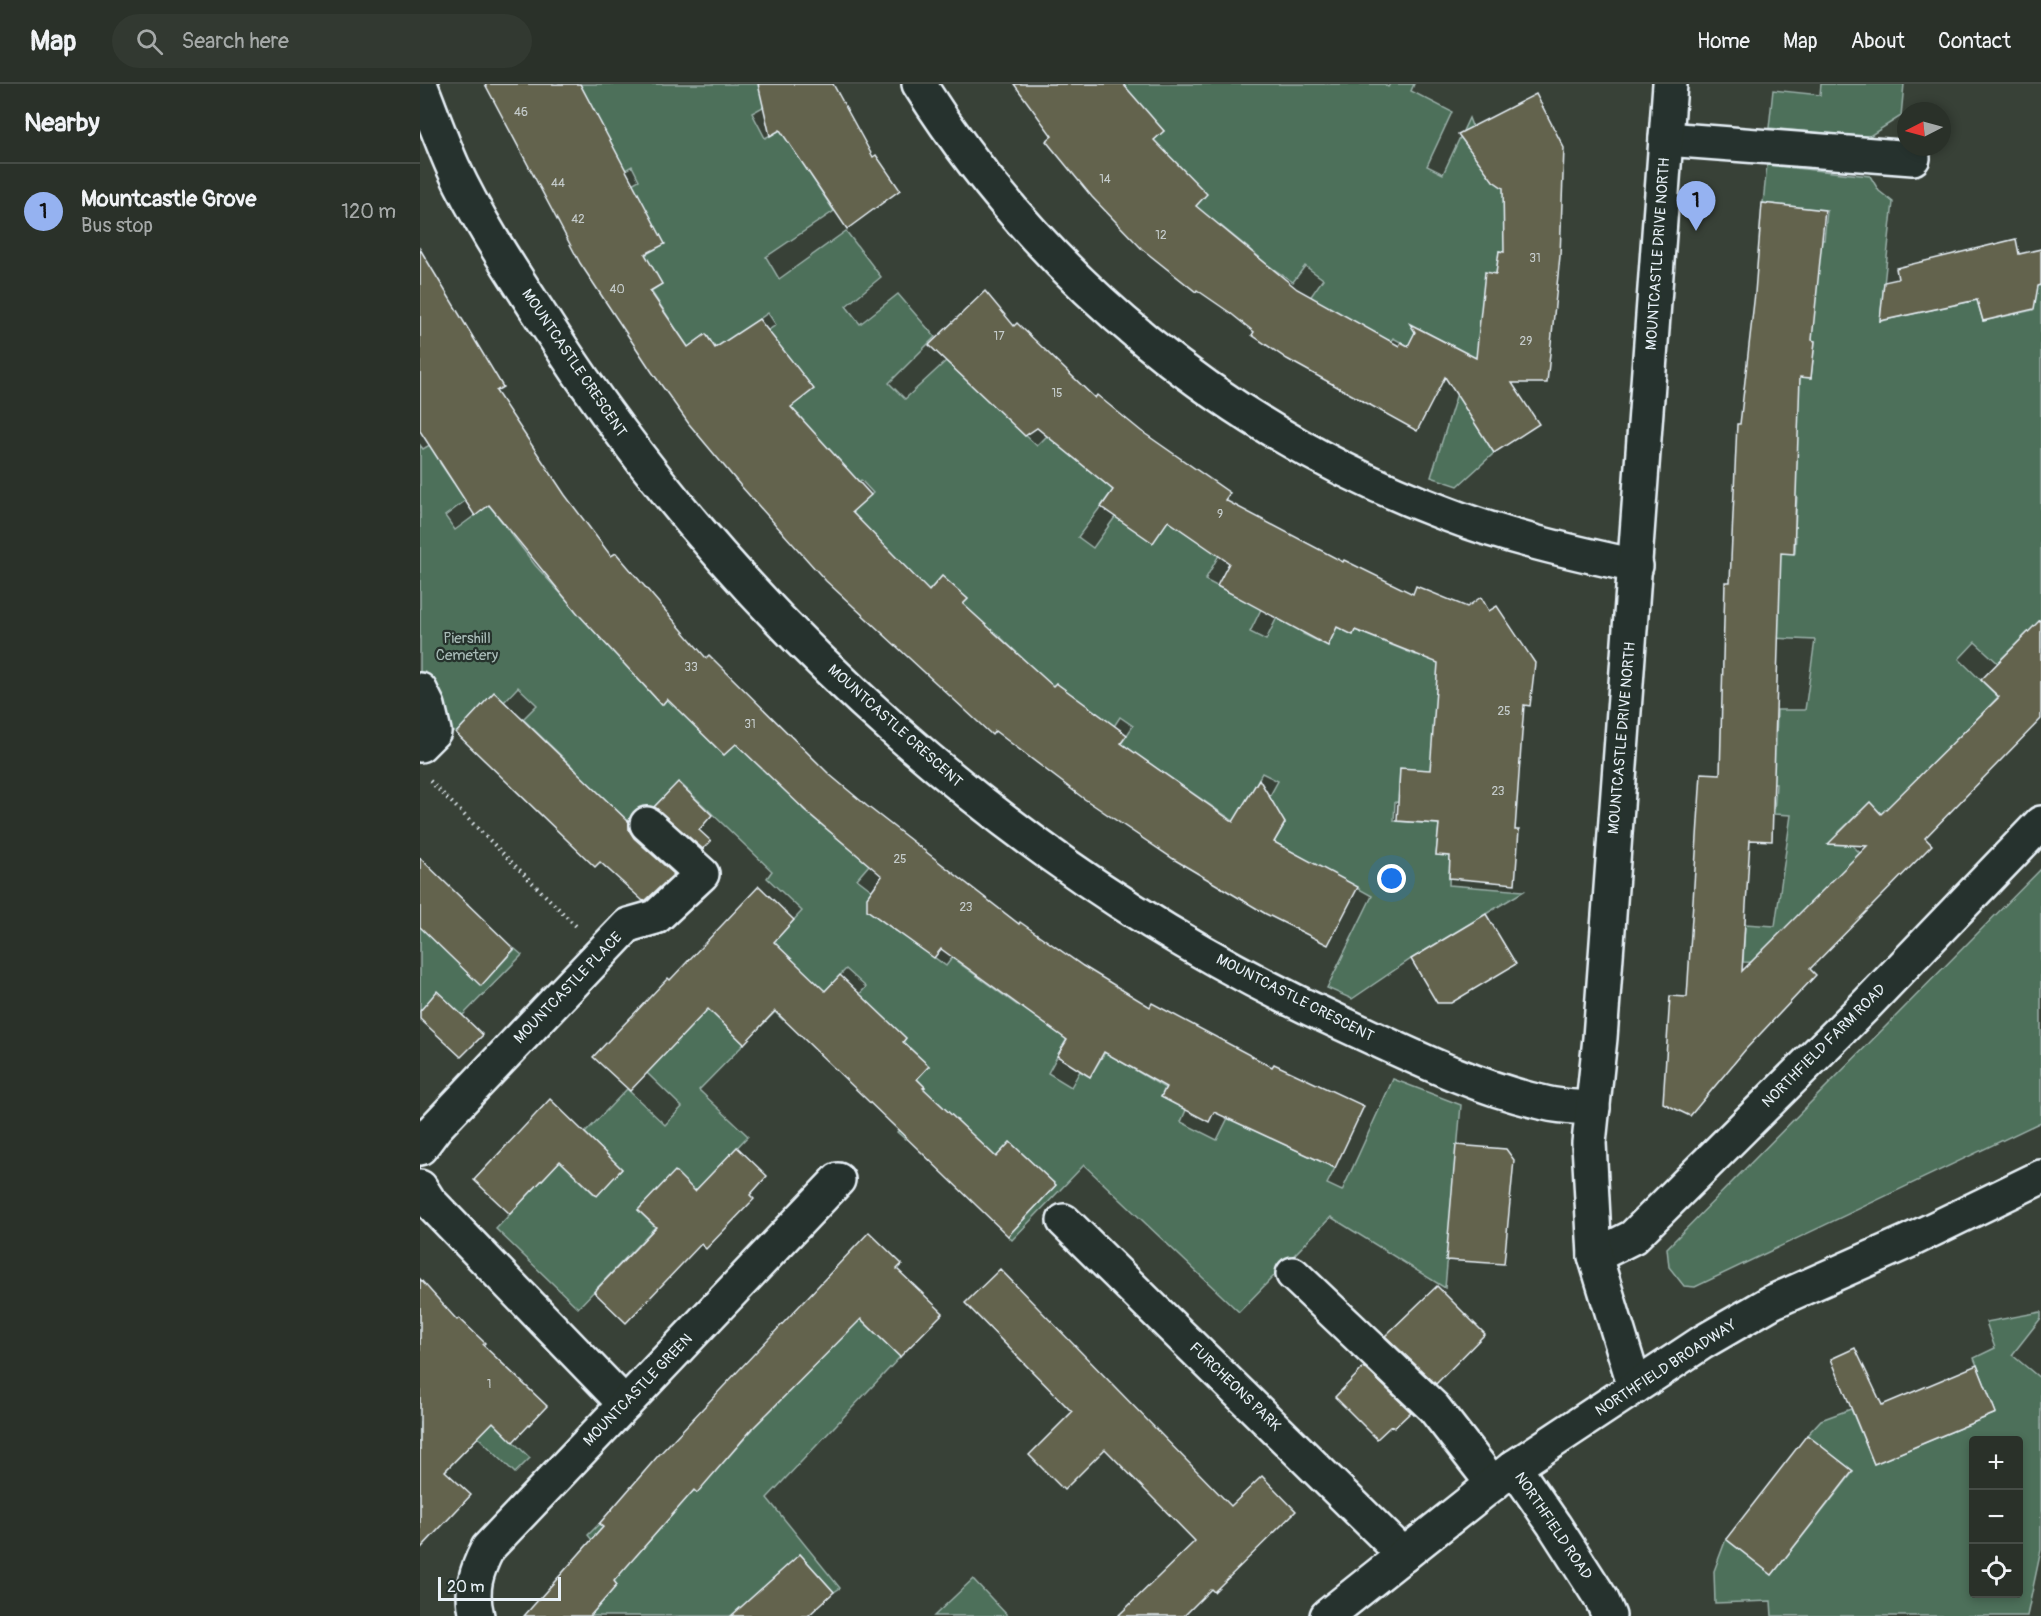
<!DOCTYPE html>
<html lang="en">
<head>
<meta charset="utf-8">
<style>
	body { margin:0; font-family:Pangolin,sans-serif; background:#323931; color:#f1f3f6 }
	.controls { position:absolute; right:18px; bottom:18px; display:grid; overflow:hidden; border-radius:6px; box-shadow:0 3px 9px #0003 }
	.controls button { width:54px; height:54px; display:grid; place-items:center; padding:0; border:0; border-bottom:2px solid #464c46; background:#2a3129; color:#f1f3f6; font:30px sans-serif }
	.compass { position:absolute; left:1477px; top:18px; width:54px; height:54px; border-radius:50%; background:#2a3129; box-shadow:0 3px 9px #0003; rotate:264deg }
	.scale { position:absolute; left:18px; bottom:15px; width:123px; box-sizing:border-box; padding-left:6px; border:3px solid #e8f1f8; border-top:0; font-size:16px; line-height:21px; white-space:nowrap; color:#e8f1f8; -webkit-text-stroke:4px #26332d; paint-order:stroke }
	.you { position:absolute; left:972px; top:795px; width:21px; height:21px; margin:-15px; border:4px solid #fff; border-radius:50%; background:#1a73e8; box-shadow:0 0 0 9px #1a73e833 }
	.badge { display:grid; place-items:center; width:39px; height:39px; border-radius:50%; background:#95b2f1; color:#111; font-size:20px; font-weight:700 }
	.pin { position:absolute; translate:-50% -50px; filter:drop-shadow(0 2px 3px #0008) }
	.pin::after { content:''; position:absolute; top:32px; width:21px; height:18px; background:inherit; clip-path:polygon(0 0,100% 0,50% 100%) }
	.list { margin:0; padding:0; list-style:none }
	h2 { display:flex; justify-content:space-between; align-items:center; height:78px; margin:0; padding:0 24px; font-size:26px }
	h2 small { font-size:20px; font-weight:400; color:#a5a9a8 }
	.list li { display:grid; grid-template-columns:39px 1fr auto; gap:18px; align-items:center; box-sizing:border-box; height:96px; padding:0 24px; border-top:2px solid #464c46 }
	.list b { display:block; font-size:22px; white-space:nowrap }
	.list p { margin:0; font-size:20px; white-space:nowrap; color:#a5a9a8 }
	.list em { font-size:20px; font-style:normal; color:#a5a9a8 }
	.icon { flex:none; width:33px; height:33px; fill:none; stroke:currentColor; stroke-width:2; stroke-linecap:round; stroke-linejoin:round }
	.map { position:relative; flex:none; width:1621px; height:1532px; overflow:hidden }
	header { display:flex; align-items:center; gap:36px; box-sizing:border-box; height:84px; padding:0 30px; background:#2a3129; border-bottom:2px solid #464c46 }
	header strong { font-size:28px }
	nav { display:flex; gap:33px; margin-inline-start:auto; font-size:21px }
	.search { width:420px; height:54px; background:#323931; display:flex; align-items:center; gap:15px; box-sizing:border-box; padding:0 21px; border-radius:33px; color:#a5a9a8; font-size:22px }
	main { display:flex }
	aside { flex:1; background:#2a3129 }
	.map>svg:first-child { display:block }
	.green { fill:#4d6f5a; stroke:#9ab0a9; stroke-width:1.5; fill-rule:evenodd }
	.building { fill:#63634e; stroke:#e8f1f8; stroke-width:1.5 }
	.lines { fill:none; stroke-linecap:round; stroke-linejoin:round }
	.minor-casing { stroke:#e8f1f8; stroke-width:38 }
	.path { stroke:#e8f1f8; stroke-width:4; stroke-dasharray:1.5 4.5; stroke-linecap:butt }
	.minor { stroke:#26332d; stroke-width:33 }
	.labels { text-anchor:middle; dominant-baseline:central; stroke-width:4.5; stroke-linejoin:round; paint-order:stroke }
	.number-label { font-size:12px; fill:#c7cece }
	.street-label { font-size:15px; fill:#e8f1f8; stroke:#26332d }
	.park-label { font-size:15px; fill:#aabdb9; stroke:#26332d }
</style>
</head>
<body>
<header>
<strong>Map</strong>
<div class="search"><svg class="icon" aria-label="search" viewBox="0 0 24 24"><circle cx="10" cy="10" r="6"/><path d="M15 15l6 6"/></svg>Search here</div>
<nav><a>Home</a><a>Map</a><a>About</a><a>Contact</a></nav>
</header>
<main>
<aside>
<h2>Nearby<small></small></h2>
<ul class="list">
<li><span class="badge">1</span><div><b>Mountcastle Grove</b><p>Bus stop</p></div><em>120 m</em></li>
</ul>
</aside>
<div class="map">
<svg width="1621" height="1532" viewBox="0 0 1621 1532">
	<rect width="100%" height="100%" fill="#384137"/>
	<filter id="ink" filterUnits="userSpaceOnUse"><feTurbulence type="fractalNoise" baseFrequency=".0167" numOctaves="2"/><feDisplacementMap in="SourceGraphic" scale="12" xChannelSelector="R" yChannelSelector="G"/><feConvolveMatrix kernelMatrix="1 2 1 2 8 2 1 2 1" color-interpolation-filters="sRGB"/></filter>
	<g filter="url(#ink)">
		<g class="green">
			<path d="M 160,0 L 340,0 L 350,19 L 332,29 L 345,54 L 364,44 L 382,78 L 414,127 L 346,173 L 359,195 L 426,147 L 461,193 L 426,222 L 440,240 L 478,210 L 515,253 L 469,299 L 485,315 L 526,277 L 617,362 L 627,352 L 696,402 L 658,453 L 673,464 L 695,433 L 748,437 L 799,471 L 785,496 L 818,513 L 846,515 L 830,548 L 846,556 L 865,517 L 893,530 L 883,550 L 908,562 L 917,543 L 933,551 L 935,546 L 996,571 L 1001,562 L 1027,533 L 1040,689 L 980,685 L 979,706 L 999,708 L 999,720 L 975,718 L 974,737 L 1019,740 L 1016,771 L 1030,772 L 1029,801 L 1104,807 L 991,875 L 932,915 L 907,904 L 952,812 L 854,758 L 865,739 L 854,727 L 841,728 L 858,697 L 842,689 L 815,738 L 701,660 L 713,642 L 700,633 L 689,650 L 636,599 L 624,614 L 586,580 L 596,568 L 577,550 L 532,531 L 548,515 L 522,492 L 491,526 L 432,428 L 453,409 L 441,396 L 420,414 L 384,339 L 379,331 L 369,332 L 323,263 L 356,241 L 348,229 L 296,265 L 286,250 L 268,263 L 231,207 L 242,200 L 225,171 L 244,160 L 196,109 L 219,96 L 212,82 L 185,98 L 177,33 Z"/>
			<path d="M 697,0 L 964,0 L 968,3 L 970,0 L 994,0 L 991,7 L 1032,28 L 1007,82 L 1023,90 L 1049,34 L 1073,97 L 1086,102 L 1115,171 L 1079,167 L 1076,190 L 1066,189 L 1069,256 L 1042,319 L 1074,369 L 1038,402 L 1011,393 L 1043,290 L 1038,265 L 998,244 L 988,262 L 973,254 L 971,257 L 878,231 L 903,195 L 885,182 L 873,198 L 849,182 L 817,227 L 839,173 L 800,141 L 770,178 L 716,72 L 744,47 Z"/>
			<path d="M 1401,0 L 1484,0 L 1481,32 L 1448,53 L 1349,44 L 1353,6 L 1400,11 Z"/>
			<path d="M 1347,81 L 1450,92 L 1459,107 L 1473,118 L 1460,237 L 1557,216 L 1563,237 L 1613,226 L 1608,204 L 1621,201 L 1621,563 L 1607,549 L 1582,574 L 1596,588 L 1592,592 L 1555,558 L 1539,575 L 1578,613 L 1547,645 L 1470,739 L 1450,718 L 1419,748 L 1440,769 L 1359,851 L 1356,879 L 1323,878 L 1325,840 L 1355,842 L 1371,731 L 1354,730 L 1356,700 L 1334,699 L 1339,662 L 1356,662 L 1357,626 L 1385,626 L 1395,556 L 1350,554 L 1353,468 L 1375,469 L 1376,452 L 1354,450 L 1354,444 L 1375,444 L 1377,413 L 1355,411 L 1370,292 L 1391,294 L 1395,257 L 1373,255 L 1384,155 L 1404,156 L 1407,127 L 1343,119 Z"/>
			<path d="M 25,352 L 20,379 L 33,398 L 48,389 L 49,414 L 25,432 L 35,446 L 69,421 L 115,481 L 242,621 L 247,615 L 304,671 L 326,649 L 383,725 L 449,781 L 437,795 L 463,815 L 453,830 L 476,847 L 487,833 C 499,864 500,863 526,882 L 532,874 L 597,921 L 600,917 L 650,949 L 628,989 L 651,1003 L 660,987 L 670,993 L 685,968 L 745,1004 L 741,1013 L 766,1026 L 761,1038 L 797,1056 L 808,1034 L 915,1084 L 907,1100 L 922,1107 L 973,995 L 1041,1021 L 1025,1204 L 911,1133 L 819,1228 L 664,1081 L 592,1156 L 588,1152 L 636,1101 L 590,1058 L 576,1073 L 519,1019 L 485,1055 L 477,1048 L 479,1046 L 471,1038 L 505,1003 L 497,995 L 509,982 L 490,964 L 478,977 L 471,971 L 486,954 L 471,940 L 425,926 L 446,903 L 426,885 L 405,907 L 397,901 L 363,936 L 355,928 L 334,949 L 300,916 L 382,827 L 347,794 L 352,787 L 259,698 L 214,743 L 166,697 L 120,728 L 157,687 L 103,635 L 117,621 L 98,603 L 84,618 L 74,609 L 36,649 L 31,645 L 0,678 L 0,361 L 3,365 Z"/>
			<path d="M 1621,785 L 1621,1038 L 1275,1203 L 1264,1202 L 1249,1183 L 1247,1164 Z"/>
			<path d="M 41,814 L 48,820 L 14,856 L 61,901 L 95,865 L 102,871 L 40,934 L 15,911 L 0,927 L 0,843 Z"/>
			<path d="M 287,924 L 324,960 L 279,1006 L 328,1052 L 275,1107 L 218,1126 L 235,1143 L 158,1224 L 76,1145 L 140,1077 L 176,1112 L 202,1085 L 165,1049 L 207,1005 L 245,1041 L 262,1023 L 192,955 Z"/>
			<path d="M 404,1200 L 480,1273 L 347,1414 L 420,1504 L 414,1508 L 380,1470 L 336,1532 L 170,1532 L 197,1501 L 161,1468 L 172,1456 L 168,1451 L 179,1440 L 216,1472 L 274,1406 L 277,1408 L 333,1345 L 327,1339 L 348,1329 L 431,1244 Z"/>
			<path d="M 1621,1228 L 1621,1234 L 1592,1271 L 1621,1295 L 1621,1466 L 1607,1532 L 1352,1532 L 1351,1517 L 1295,1519 L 1294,1487 L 1306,1455 L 1352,1491 L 1433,1388 L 1387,1351 L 1401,1336 L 1431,1325 L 1454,1380 L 1576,1329 L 1554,1274 L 1575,1264 L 1566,1238 ZM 1554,1356 L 1598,1356 L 1598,1510 L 1554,1510 Z"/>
			<path d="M 73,1338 L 110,1374 L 95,1389 L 58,1353 L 25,1387 L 0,1364 L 0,1339 L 58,1353 Z"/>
			<path d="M 553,1495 L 588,1532 L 514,1532 Z"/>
		</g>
		<g class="building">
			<path d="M 65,0 L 160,0 L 245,160 L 225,170 L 242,200 L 230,207 L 268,263 L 286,250 L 295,264 L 339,235 L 394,305 L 371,323 L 451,411 L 432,428 L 509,507 L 522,492 L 548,515 L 543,520 L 633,602 L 636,599 L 707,651 L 701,659 L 813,738 L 839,695 L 865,739 L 854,758 L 938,803 L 908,861 L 846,830 L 755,776 L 663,714 L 575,647 L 572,651 L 406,497 L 320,401 L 269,340 L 232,288 L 160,179 Z"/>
			<path d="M 338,0 L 413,0 L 453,73 L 456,71 L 480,106 L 427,145 L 360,46 L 350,52 Z"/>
			<path d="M 594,0 L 703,0 L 744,47 L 734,56 L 787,110 L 776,122 L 877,205 L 979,262 L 981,258 L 988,262 L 995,248 L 990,240 L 1056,274 L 1065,188 L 1076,190 L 1079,167 L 1084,168 L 1083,104 L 1073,97 L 1038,50 L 1116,10 L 1144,64 L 1140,172 L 1127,299 L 1092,299 L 1119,340 L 1074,369 L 1025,293 L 997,347 L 867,275 L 832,251 L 834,248 L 809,228 L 777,206 L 776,208 L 722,165 L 672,113 L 626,57 L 632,52 Z"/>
			<path d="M 1342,119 L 1405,126 L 1392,256 L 1395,257 L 1391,294 L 1380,293 L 1374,470 L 1361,469 L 1352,757 L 1330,756 L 1322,887 L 1447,762 L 1408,760 L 1450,718 L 1461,730 L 1579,613 L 1561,596 L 1621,535 L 1621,635 L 1505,754 L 1512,761 L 1390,885 L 1396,891 L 1326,965 L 1270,1032 L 1243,1019 L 1250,912 L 1267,913 L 1281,689 L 1300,690 L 1305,498 L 1310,498 L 1317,340 L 1320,340 L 1335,209 Z"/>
			<path d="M 1596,155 L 1599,170 L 1621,165 L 1621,201 L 1618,202 L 1614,225 L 1563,237 L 1557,216 L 1460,237 L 1464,198 L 1478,195 L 1476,184 Z"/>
			<path d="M 0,165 L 83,303 L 76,307 L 145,411 L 191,472 L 196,469 L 286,574 L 289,571 L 410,691 L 447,722 L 599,840 L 600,838 L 663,882 L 730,923 L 732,919 L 852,983 L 854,980 L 944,1022 L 915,1084 L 794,1028 L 789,1038 L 741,1013 L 746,1003 L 684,968 L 670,993 L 637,972 L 647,956 L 521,865 L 514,874 L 447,826 L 447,813 L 462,792 L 388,729 L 316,660 L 304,671 L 247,615 L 242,621 L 159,531 L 69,421 L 55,432 L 0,347 Z"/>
			<path d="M 565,207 L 594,242 L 597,239 L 675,314 L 677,311 L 721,347 L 810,409 L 805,416 L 923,478 L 924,476 L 993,510 L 996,502 L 1047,523 L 1061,513 L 1069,527 L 1077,522 L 1115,579 L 1110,622 L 1104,621 L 1095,746 L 1099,746 L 1095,800 L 1029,794 L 1030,772 L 1016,771 L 1019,740 L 977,737 L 980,684 L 1010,686 L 1018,579 L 935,546 L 933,551 L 917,543 L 908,562 L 797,502 L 809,479 L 748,437 L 733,459 L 681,423 L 693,406 L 617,344 L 605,352 L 509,261 Z"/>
			<path d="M 74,608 L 209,738 L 209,746 L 214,754 L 254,790 L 226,816 L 223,817 L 180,778 L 175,783 L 36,649 Z"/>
			<path d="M 258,698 L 292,731 L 279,746 L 291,757 L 283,765 L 234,723 Z"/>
			<path d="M 0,774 L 94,865 L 61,902 L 0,843 Z"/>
			<path d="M 339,802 L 374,836 L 354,858 L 405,907 L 420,891 L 486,954 L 483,958 L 509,982 L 497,995 L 505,1003 L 503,1004 L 576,1073 L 590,1058 L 636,1101 L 588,1152 L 355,927 L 324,960 L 288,925 L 210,1007 L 173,973 L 248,894 L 250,896 Z"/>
			<path d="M 1066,830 L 1096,880 L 1031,919 L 1017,919 L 991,875 Z"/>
			<path d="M 17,907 L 63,951 L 41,973 L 0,935 L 0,927 Z"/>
			<path d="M 130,1015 L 202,1085 L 177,1112 L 140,1077 L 90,1130 L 54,1096 Z"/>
			<path d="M 1036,1061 L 1086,1065 L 1094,1076 L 1084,1180 L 1026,1176 Z"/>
			<path d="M 317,1063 L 347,1092 L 330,1111 L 334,1115 L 286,1165 L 281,1160 L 206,1239 L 174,1208 L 236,1143 L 218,1126 L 255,1087 L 275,1107 Z"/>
			<path d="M 449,1148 L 482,1180 L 477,1185 L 523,1229 L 480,1273 L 441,1235 L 333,1344 L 277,1409 L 274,1406 L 194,1497 L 197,1501 L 170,1532 L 104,1532 L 183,1443 L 179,1440 L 237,1373 Z"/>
			<path d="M 580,1185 L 811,1422 L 842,1392 L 876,1427 L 794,1508 L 791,1505 L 764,1532 L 698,1532 L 775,1457 L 685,1365 L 644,1406 L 609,1371 L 652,1328 L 545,1219 Z"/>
			<path d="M 0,1195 L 37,1236 L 39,1234 L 65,1259 L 63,1261 L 127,1322 L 93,1358 L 73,1338 L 25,1387 L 51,1411 L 0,1465 Z"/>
			<path d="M 1017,1202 L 1065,1250 L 1016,1300 L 965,1252 Z"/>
			<path d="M 1435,1264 L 1462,1321 L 1557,1281 L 1576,1329 L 1454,1380 L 1411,1275 Z"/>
			<path d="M 944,1283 L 991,1328 L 974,1344 L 971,1342 L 957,1355 L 915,1313 Z"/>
			<path d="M 1387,1351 L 1433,1387 L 1352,1491 L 1306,1455 Z"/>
			<path d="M 380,1470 L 414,1508 L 388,1532 L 311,1532 Z"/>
		</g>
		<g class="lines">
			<defs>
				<g id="minor">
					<path d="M 0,0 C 11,28 21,56 33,83 C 59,139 95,192 128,243 C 317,537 602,794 921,939 C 986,969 1055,1004 1125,1019 C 1140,1023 1157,1023 1173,1024"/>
					<path d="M 499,0 C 622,195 808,348 1024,429 C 1086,453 1151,468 1216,482"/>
					<path d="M 1246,55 L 1493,74"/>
					<path d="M 0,606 L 8,622 L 14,647 L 0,661"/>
					<path d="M 0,1064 L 15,1044 L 208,841 L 236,833 L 282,790 L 227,740"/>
					<path d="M 0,1103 L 9,1117 L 205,1320"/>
					<path d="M 644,1137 L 984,1471"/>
					<path d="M 1175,1172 L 1213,1153 L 1444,923 L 1621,739"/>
					<path d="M 873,1190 L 1014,1324 L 1073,1400"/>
					<path d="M 1215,1303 L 1175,1172 L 1169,1059 L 1180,954 L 1250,0"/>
					<path d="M 1094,1383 L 1134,1441 L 1182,1516 L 1189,1532"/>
					<path d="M 57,1532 C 50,1506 56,1487 68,1464 L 418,1096"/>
					<path d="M 907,1532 L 1094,1383 L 1283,1258 L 1352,1218 L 1489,1157 L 1621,1093"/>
				</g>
			</defs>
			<use href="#minor" class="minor-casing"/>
			<path class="path" d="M 10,697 L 156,842"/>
			<use href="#minor" class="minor"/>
		</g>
	</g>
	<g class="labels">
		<g class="number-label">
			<text x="101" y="28">46</text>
			<text x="685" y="95">14</text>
			<text x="138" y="99">44</text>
			<text x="158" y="135">42</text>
			<text x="741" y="151">12</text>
			<text x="1115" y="174">31</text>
			<text x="197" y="205">40</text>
			<text x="579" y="252">17</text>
			<text x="1106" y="257">29</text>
			<text x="637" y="309">15</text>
			<text x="800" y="430">9</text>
			<text x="271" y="583">33</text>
			<text x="1084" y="627">25</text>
			<text x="330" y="640">31</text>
			<text x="1078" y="707">23</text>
			<text x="480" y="775">25</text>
			<text x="546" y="823">23</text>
			<text x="69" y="1300">1</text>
		</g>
		<g class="street-label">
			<text transform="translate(1238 170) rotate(-86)">MOUNTCASTLE DRIVE NORTH</text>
			<text transform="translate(154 279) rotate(56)">MOUNTCASTLE CRESCENT</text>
			<text transform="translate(475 642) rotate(42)">MOUNTCASTLE CRESCENT</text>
			<text transform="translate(1202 654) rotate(-85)">MOUNTCASTLE DRIVE NORTH</text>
			<text transform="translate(148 904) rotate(-46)">MOUNTCASTLE PLACE</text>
			<text transform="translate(875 914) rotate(27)">MOUNTCASTLE CRESCENT</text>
			<text transform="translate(1404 962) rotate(-45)">NORTHFIELD FARM ROAD</text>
			<text transform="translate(1246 1284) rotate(-33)">NORTHFIELD BROADWAY</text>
			<text transform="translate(815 1303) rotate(44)">FURCHEONS PARK</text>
			<text transform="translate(218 1306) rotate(-46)">MOUNTCASTLE GREEN</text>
			<text transform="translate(1133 1442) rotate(56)">NORTHFIELD ROAD</text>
		</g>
		<g class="park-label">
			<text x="47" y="554">Piershill<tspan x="47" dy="17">Cemetery</tspan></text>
		</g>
	</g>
</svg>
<div class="controls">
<button>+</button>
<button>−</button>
<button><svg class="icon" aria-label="locate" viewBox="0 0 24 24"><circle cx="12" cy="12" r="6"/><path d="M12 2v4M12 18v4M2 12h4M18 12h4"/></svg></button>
</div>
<svg class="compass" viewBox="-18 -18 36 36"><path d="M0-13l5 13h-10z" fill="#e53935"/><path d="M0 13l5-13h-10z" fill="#a5a9a8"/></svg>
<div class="scale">20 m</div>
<div class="you"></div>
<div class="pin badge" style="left:1276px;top:147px">1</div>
</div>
</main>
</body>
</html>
